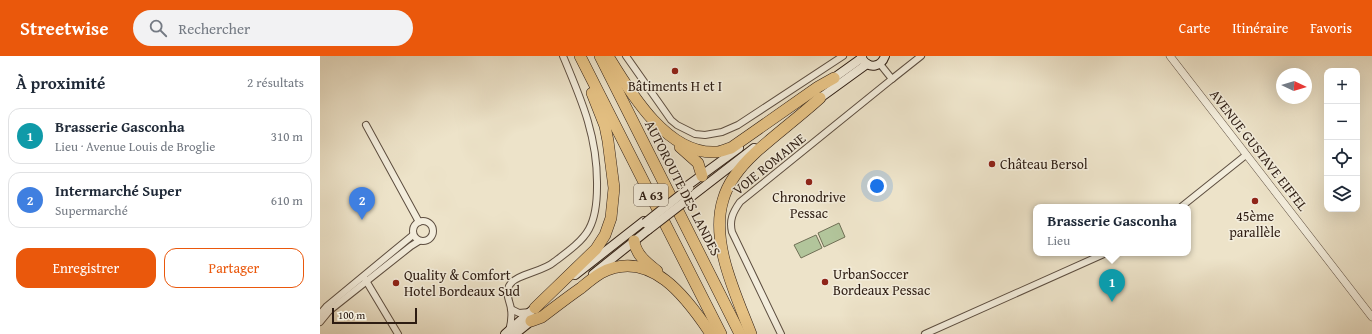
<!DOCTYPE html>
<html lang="fr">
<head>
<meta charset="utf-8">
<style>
	body { margin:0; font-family:"Gentium Book Plus",serif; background:#f2f2f3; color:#1f2937 }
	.controls { position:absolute; right:12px; top:12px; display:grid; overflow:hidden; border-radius:8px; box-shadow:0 4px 16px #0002 }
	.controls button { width:36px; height:36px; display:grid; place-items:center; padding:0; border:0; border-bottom:1px solid #e0e1e3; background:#fff; color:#1f2937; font:20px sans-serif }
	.compass { position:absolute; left:956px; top:12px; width:36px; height:36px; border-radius:50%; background:#fff; box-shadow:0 4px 16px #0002; rotate:94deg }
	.scale { position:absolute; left:12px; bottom:10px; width:85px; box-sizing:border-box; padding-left:4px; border:2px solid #2d1c12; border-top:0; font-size:11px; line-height:14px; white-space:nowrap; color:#2d1c12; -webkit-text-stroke:3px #f3eddc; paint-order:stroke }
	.you { position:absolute; left:557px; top:130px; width:14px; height:14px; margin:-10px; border:3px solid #fff; border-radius:50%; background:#1a73e8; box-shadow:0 0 0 6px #1a73e833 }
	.badge { display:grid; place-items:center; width:26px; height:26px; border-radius:50%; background:#ea580c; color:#fff; font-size:13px; font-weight:700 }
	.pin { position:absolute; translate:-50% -33px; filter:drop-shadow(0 1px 2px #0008) }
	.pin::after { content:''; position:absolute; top:21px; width:14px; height:12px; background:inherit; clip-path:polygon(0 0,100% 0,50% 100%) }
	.popup { position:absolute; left:713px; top:148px; width:158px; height:52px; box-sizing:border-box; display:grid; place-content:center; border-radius:8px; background:#fff; filter:drop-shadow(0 1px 3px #0005); font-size:13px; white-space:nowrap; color:#747a83 }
	.popup b { font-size:15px; color:#1f2937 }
	.popup::after { content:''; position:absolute; left:50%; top:100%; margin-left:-8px; border:8px solid transparent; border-top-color:#fff }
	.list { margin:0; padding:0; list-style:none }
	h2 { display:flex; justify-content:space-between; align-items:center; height:52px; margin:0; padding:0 16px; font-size:17px }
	h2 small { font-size:13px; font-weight:400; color:#747a83 }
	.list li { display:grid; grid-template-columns:26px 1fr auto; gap:12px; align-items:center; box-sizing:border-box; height:56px; margin:0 8px 8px; padding:0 8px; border:1px solid #e0e1e3; border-radius:12px }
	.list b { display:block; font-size:15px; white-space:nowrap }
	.list p { margin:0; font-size:13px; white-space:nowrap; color:#747a83 }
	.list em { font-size:13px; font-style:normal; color:#747a83 }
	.actions { display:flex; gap:8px; padding:12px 16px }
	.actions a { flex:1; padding:9px 0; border:1px solid #ea580c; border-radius:12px; text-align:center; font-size:14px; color:#ea580c }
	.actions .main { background:#ea580c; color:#fff }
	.icon { flex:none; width:22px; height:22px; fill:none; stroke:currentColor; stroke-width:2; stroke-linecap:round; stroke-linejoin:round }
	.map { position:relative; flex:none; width:1052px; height:278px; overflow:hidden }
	header { display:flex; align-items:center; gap:24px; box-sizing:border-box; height:56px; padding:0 20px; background:#ea580c; color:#fff }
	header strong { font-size:19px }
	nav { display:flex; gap:22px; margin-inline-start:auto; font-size:14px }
	.search { width:280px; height:36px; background:#f2f2f3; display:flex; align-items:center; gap:10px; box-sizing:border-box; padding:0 14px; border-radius:22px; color:#747a83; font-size:15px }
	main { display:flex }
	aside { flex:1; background:#fff }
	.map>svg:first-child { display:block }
	.green { fill:#b2c59b; stroke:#707056 }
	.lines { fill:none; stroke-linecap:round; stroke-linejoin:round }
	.minor-casing { stroke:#5d4e40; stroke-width:8 }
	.tertiary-casing { stroke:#5d4e40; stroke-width:8 }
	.secondary-casing { stroke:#2d1c12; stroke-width:10 }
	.motorway-casing { stroke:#2d1c12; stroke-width:12 }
	.minor { stroke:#f3eddc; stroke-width:6 }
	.tertiary { stroke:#f3eddc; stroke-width:7 }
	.secondary { stroke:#f3eddc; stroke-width:8 }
	.motorway { stroke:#e6c284; stroke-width:11 }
	.secondary-bridge-casing { stroke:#2d1c12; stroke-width:10; stroke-linecap:butt }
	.secondary-bridge { stroke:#f3eddc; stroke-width:8 }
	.poi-dot { fill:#8f2418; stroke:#f3eddc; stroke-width:1.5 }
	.labels { text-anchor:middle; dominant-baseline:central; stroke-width:3; stroke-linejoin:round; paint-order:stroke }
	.shield { fill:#f3eddc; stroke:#685b4f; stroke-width:1 }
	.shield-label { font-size:13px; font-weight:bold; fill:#2d1c12 }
	.poi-label { font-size:14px; fill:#2d1c12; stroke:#f3eddc }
	.street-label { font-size:14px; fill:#2d1c12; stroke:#f3eddc }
</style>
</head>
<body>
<header>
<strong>Streetwise</strong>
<div class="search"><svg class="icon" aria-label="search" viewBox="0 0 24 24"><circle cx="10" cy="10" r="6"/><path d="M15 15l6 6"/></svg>Rechercher</div>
<nav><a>Carte</a><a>Itinéraire</a><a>Favoris</a></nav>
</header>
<main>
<aside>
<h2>À proximité<small>2 résultats</small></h2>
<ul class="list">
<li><span class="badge" style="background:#0f9aa8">1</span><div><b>Brasserie Gasconha</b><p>Lieu · Avenue Louis de Broglie</p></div><em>310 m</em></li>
<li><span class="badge" style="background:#3f7fe0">2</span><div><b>Intermarché Super</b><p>Supermarché</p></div><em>610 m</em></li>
</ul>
<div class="actions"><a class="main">Enregistrer</a><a>Partager</a></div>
</aside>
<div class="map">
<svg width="1052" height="278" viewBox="0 0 1052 278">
	<rect width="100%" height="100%" fill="#ede3c9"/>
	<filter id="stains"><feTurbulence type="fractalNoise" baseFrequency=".005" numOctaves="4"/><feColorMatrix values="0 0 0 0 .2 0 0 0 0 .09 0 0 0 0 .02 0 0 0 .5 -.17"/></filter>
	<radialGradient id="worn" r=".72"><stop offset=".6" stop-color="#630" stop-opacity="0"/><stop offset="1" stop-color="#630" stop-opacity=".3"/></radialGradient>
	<g class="green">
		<path d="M 519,167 L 525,181 L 504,191 L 498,177 Z"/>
		<path d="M 496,179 L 502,192 L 481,202 L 474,189 Z"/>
	</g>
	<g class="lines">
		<defs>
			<g id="minor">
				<path d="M 306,0 L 351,64 L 357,69 L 375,78 L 385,79 L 402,76 L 418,69 L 523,0"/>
				<path d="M 572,23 L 601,0"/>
				<path d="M 46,69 L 99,166"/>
				<path d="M 861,151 L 926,99"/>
				<circle cx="103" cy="175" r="10"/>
				<path d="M 45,223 L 78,278"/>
				<path d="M 191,253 L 199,257 L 210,256"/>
				<path d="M 0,258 L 7,250 L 93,179"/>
				<path d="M 0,266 L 9,255 L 91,190 L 99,185"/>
				<path d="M 189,275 C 191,268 192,260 191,253 C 190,245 185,239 189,230 C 195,218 223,216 234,206 C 246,197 262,186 269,173 C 276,160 277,146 277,131 C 278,82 262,45 243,0"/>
				<path d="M 461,278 L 412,176 C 409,164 413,156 420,146 L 572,23 L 560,8"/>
				<path d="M 605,278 L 786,197"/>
			</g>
			<path id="tertiary" d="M 850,0 L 1052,261"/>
			<g id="secondary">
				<path d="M 543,4 C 550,13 561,11 565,0"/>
				<path d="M 511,24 L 539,4 L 542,1"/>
				<path d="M 496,45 L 547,8"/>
				<path d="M 367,130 L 419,92"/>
				<path d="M 372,140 L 434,92"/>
				<path d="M 273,218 L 328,174"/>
				<path d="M 255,219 L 324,165"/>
				<path d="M 185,278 L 218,249"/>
				<path d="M 195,278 L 215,262"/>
			</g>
			<g id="motorway">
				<path d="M 260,0 L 401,278"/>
				<path d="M 280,0 L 420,278"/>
				<path d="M 288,0 C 310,36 347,99 396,96 C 401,96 406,93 411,92 L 498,31 L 514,22"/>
				<path d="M 360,91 L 378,107 L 382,120"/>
				<path d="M 314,185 C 316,199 327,207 337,215"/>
				<path d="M 215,252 L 276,193 L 285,179 L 291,162 L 294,132 L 288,85 L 285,70 L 272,37"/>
				<path d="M 211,265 L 222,261 C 235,251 248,241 261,232 C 267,227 274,221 281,217 C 330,191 367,242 391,278"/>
				<path d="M 431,278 C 416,239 390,186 403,144 C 408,126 422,109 435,97 C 456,78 479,61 500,42"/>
			</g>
		</defs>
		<use href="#minor" class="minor-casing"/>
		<use href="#tertiary" class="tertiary-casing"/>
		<use href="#secondary" class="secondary-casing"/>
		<use href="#motorway" class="motorway-casing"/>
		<use href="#minor" class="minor"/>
		<use href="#tertiary" class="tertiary"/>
		<use href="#secondary" class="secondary"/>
		<use href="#motorway" class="motorway"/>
		<defs>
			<g id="secondary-bridge">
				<path d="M 325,167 L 369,132"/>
				<path d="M 328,174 L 372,140"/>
			</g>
		</defs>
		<use href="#secondary-bridge" class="secondary-bridge-casing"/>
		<use href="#secondary-bridge" class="secondary-bridge"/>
	</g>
	<g class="poi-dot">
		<circle cx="355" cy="15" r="4"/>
		<circle cx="672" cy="108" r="4"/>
		<circle cx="489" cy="126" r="4"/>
		<circle cx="935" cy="145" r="4"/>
		<circle cx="505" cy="226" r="4"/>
		<circle cx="76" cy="227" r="4"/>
	</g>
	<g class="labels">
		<rect class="shield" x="314" y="128" width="34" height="22" rx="3"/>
		<g class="shield-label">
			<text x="331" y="139">A 63</text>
		</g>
		<g class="poi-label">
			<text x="355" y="30">Bâtiments H et I</text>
			<text x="680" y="108" text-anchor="start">Château Bersol</text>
			<text x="489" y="141">Chronodrive<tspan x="489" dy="16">Pessac</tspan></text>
			<text x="935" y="160">45ème<tspan x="935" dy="16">parallèle</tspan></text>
			<text x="513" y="218" text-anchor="start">UrbanSoccer<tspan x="513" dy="16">Bordeaux Pessac</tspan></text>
			<text x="84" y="219" text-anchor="start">Quality &amp; Comfort<tspan x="84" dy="16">Hotel Bordeaux Sud</tspan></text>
		</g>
		<g class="street-label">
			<text transform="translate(939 94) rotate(52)">AVENUE GUSTAVE EIFFEL</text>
			<text transform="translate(449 108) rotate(-39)">VOIE ROMAINE</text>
			<text transform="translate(363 132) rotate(63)">AUTOROUTE DES LANDES</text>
		</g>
	</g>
	<rect width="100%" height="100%" filter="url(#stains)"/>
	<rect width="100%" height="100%" fill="url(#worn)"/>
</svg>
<div class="controls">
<button>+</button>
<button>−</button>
<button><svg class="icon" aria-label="locate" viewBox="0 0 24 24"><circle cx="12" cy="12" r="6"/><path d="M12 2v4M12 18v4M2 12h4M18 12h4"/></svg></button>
<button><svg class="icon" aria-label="layers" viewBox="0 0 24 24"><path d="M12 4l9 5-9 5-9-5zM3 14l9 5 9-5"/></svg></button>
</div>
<svg class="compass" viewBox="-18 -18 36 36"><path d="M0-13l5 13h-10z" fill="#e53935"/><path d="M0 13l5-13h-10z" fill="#747a83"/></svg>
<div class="scale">100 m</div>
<div class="you"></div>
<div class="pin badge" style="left:792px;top:246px;background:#0f9aa8">1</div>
<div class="popup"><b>Brasserie Gasconha</b>Lieu</div>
<div class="pin badge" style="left:42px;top:164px;background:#3f7fe0">2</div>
</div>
</main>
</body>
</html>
